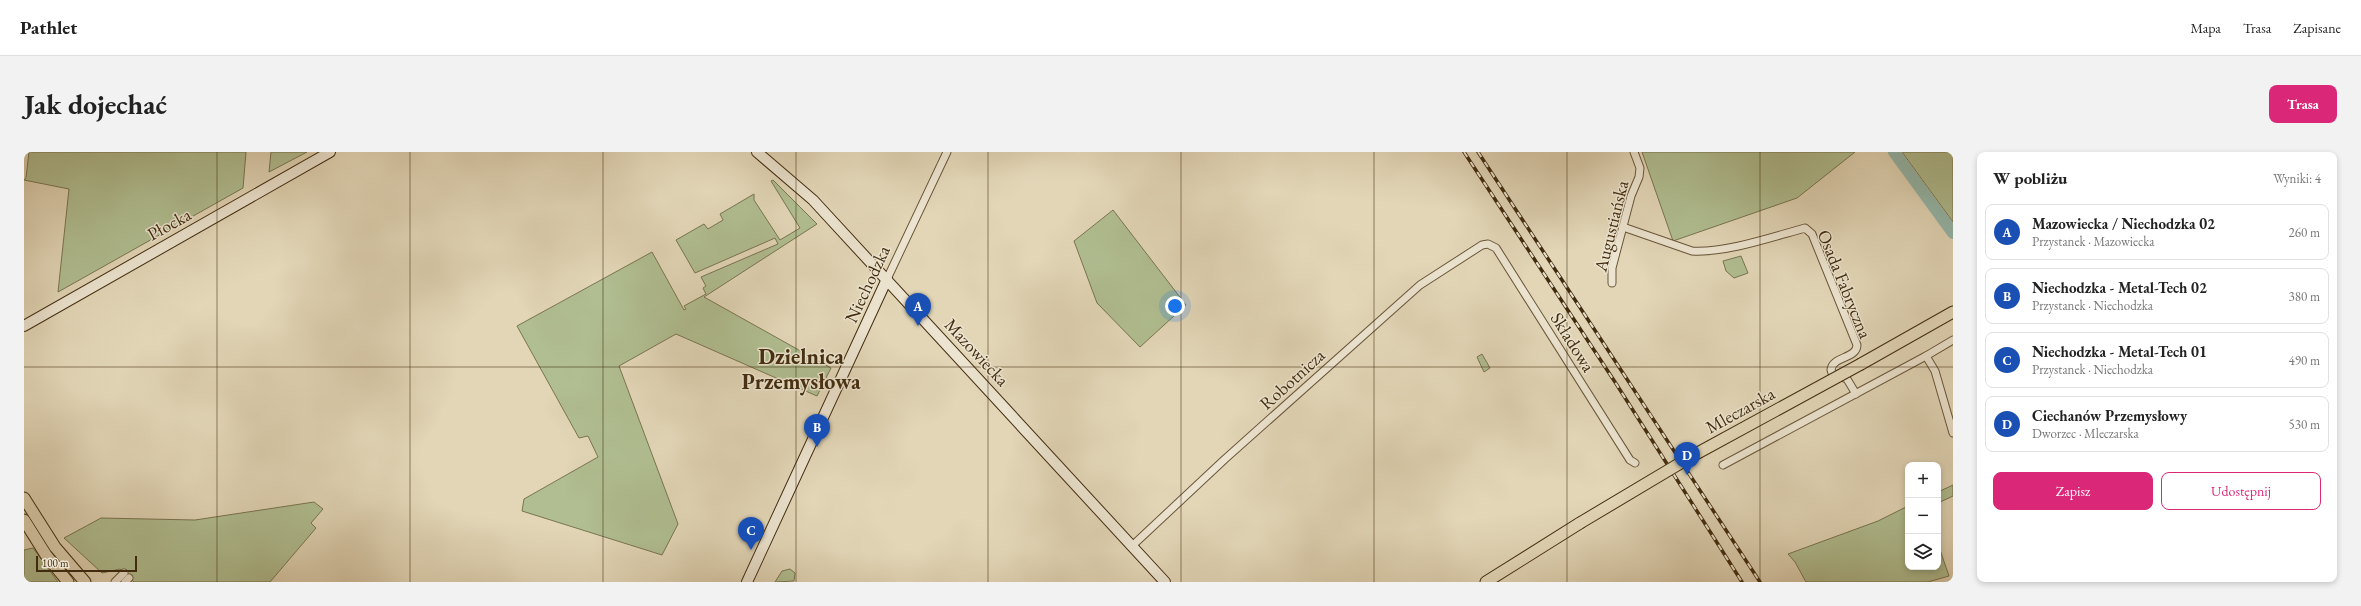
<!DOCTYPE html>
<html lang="pl">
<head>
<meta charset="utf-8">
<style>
	body { margin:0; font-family:"EB Garamond",serif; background:#f2f2f2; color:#222 }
	.controls { position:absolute; right:12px; bottom:12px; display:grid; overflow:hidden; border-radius:8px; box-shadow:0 2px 6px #0003 }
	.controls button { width:36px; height:36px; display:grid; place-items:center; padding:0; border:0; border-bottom:1px solid #e0e0e0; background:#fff; color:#222; font:20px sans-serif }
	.scale { position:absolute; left:12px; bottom:10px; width:101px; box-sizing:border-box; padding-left:4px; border:2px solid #422c0f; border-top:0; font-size:11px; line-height:14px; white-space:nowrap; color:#422c0f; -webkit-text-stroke:3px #ece4d0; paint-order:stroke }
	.you { position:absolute; left:1151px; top:154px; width:14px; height:14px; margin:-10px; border:3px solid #fff; border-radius:50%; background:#1a73e8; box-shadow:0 0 0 6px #1a73e833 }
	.badge { display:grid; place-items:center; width:26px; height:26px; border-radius:50%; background:#db2777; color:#fff; font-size:13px; font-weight:700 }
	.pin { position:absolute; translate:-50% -33px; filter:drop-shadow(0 1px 2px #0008) }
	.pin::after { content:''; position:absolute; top:21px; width:14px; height:12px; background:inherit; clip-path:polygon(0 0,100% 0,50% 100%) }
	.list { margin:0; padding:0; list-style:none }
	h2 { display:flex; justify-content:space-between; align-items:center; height:52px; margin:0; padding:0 16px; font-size:17px }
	h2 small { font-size:13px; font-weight:400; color:#767676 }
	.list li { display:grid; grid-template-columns:26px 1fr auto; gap:12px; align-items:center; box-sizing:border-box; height:56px; margin:0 8px 8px; padding:0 8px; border:1px solid #e0e0e0; border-radius:8px }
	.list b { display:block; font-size:15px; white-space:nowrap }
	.list p { margin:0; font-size:13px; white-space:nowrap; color:#767676 }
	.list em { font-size:13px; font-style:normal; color:#767676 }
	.actions { display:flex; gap:8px; padding:12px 16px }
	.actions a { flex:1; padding:9px 0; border:1px solid #db2777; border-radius:8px; text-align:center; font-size:14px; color:#db2777 }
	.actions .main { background:#db2777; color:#fff }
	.icon { flex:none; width:22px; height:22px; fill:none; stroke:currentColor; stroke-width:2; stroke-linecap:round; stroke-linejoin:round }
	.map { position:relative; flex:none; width:1929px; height:430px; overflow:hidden; border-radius:8px }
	header { display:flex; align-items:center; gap:24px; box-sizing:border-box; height:56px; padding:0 20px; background:#fff; border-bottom:1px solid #e0e0e0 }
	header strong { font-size:19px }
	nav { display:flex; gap:22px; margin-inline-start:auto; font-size:14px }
	.intro { display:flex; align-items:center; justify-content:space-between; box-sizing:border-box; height:96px; padding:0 24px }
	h1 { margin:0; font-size:28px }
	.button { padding:10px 18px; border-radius:8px; background:#db2777; color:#fff; font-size:14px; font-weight:700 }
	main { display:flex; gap:24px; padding:0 24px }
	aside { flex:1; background:#fff; border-radius:8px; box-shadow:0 2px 6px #0003 }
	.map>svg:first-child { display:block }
	.green { fill:#b0be91; stroke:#797550 }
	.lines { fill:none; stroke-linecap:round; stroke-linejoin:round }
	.river { stroke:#95b9ac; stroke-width:12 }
	.street-casing { stroke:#6a5639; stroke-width:9 }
	.secondary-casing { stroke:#422c0f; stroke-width:12 }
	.primary-casing { stroke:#422c0f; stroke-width:13 }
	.street { stroke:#ece4d0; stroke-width:7 }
	.secondary { stroke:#ece4d0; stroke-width:10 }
	.primary { stroke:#e2d6b7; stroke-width:11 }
	.rail-casing { stroke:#422c0f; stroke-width:3.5 }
	.rail { stroke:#ece4d0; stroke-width:2; stroke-dasharray:6; stroke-linecap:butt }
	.primary-bridge-casing { stroke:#422c0f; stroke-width:13; stroke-linecap:butt }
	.primary-bridge { stroke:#e2d6b7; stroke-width:11 }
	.grid { fill:none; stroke:#422c0f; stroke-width:1; stroke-opacity:0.55 }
	.labels { text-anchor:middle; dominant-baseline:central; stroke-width:3; stroke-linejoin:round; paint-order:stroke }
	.street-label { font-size:18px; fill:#422c0f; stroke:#ece4d0 }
	.district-label { font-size:22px; font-weight:bold; fill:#422c0f; stroke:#ece4d0 }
</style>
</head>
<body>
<header>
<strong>Pathlet</strong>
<nav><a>Mapa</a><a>Trasa</a><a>Zapisane</a></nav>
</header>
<div class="intro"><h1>Jak dojechać</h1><a class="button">Trasa</a></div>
<main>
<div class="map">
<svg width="1929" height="430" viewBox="0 0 1929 430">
	<rect width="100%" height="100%" fill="#e2d6b7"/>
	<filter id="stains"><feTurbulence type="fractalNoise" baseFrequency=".005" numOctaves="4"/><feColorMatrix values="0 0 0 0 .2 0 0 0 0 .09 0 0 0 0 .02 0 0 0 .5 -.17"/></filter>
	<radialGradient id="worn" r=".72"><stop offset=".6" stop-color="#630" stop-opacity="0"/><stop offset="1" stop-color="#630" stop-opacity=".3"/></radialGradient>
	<g class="green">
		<path d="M 5,0 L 222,0 L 219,36 L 34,140 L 45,37 L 0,28 L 2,26 Z"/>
		<path d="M 247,0 L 283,0 L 245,20 Z"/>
		<path d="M 1618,0 L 1831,0 L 1773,46 L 1649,89 Z"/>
		<path d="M 1878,0 L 1929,0 L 1929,70 Z"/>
		<path d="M 749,28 L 793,72 L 680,145 L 807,216 L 793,244 L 652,182 L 595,214 L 654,372 L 638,403 L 498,359 L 500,347 L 574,305 L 564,284 L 555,286 L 493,174 L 628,100 L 660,158 L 662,157 L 660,154 L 682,142 L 679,136 L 682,134 L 677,125 L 754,92 L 751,86 L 671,121 L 652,88 L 680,72 L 684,77 L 699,68 L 696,62 L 730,42 L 730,48 L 756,88 L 776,76 L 747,29 Z"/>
		<path d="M 1089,58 L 1162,153 L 1116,195 L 1073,151 L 1050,89 Z"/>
		<path d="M 1717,104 L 1724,121 L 1710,126 L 1702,119 L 1699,109 Z"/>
		<path d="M 1458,202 L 1466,216 L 1460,220 L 1453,205 Z"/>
		<path d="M 1929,333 L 1929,344 L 1914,351 L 1914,340 Z"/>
		<path d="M 290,350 L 299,357 L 287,371 L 292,376 L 246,430 L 110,430 L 96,417 L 78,421 L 40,386 L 77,366 L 171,368 Z"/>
		<path d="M 1884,354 L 1884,415 L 1914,415 L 1914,392 L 1925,424 L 1904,430 L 1782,430 L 1771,410 L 1764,402 L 1854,369 Z"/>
		<path d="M 9,396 L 34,430 L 0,430 L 0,398 Z"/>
		<path d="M 766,417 L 771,421 L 770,429 L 751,430 L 758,419 Z"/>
	</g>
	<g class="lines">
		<path class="river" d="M 1870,0 L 1929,81"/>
		<defs>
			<g id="street">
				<path d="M 1599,75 L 1668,99 C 1702,101 1748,85 1781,76 L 1788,82 L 1833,193 C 1833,207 1808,204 1807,218 L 1808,221 L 1823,227 L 1832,242"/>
				<path d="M 863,127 L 923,0"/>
				<path d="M 1588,131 L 1588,116 L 1607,44 L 1615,25 L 1616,16 L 1610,0"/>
				<path d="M 1929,188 L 1902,204 L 1911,219 L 1929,281"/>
				<path d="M 1699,313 L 1902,204"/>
				<path d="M 1108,394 L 1201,307 L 1396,133 L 1458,93 L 1464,92 L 1472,96 L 1606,308 L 1611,311"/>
				<path d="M 91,430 L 100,421"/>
				<path d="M 101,430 L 105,426"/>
			</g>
			<g id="secondary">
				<path d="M 733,0 L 789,48 L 1141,430"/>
				<path d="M 0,174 L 306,0"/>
				<path d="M 723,430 L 863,127"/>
			</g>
			<g id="primary">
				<path d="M 1837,212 L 1929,160"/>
				<path d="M 0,346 L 31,395 L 61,430"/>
				<path d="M 0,368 L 22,403 L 44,430"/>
				<path d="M 1462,430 L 1556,371"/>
			</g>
		</defs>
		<use href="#street" class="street-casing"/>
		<use href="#secondary" class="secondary-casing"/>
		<use href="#primary" class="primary-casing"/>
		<use href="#street" class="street"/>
		<use href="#secondary" class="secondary"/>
		<use href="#primary" class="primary"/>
		<defs>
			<g id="rail">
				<path d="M 1440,0 L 1591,230 L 1718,430"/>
				<path d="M 1454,0 L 1736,430"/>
			</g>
		</defs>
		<use href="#rail" class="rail-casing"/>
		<use href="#rail" class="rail"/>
		<defs>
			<path id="primary-bridge" d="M 1556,371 L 1670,303 L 1837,212"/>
		</defs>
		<use href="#primary-bridge" class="primary-bridge-casing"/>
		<use href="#primary-bridge" class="primary-bridge"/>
	</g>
	<path class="grid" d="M 193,0 L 193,430M 386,0 L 386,430M 579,0 L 579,430M 772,0 L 772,430M 964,0 L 964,430M 1157,0 L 1157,430M 1350,0 L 1350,430M 1543,0 L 1543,430M 1736,0 L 1736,430M 0,215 L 1929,215"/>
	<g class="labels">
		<g class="street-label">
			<text transform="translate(145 72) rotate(-29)">Płocka</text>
			<text transform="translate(1587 74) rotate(-76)">Augustiańska</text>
			<text transform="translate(843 132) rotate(-65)">Niechodzka</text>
			<text transform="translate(1821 132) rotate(68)">Osada Fabryczna</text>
			<text transform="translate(1549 190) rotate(58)">Składowa</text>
			<text transform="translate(953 200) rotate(47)">Mazowiecka</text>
			<text transform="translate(1268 227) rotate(-42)">Robotnicza</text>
			<text transform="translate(1716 258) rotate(-29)">Mleczarska</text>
		</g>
		<g class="district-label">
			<text x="777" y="204">Dzielnica<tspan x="777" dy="25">Przemysłowa</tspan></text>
		</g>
	</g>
	<rect width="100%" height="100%" filter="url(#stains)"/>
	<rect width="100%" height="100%" fill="url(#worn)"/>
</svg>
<div class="controls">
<button>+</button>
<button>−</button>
<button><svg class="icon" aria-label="layers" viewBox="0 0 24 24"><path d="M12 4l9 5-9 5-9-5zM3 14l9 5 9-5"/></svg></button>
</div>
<div class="scale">100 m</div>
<div class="you"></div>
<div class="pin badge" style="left:894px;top:174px;background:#1a4fb4">A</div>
<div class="pin badge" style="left:793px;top:295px;background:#1a4fb4">B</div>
<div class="pin badge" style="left:727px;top:398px;background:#1a4fb4">C</div>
<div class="pin badge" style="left:1663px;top:323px;background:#1a4fb4">D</div>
</div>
<aside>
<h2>W pobliżu<small>Wyniki: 4</small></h2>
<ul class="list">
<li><span class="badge" style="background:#1a4fb4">A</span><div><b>Mazowiecka / Niechodzka 02</b><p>Przystanek · Mazowiecka</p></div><em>260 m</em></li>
<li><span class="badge" style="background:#1a4fb4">B</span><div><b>Niechodzka - Metal-Tech 02</b><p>Przystanek · Niechodzka</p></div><em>380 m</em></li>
<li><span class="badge" style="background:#1a4fb4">C</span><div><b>Niechodzka - Metal-Tech 01</b><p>Przystanek · Niechodzka</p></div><em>490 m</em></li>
<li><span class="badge" style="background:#1a4fb4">D</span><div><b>Ciechanów Przemysłowy</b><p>Dworzec · Mleczarska</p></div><em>530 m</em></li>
</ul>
<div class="actions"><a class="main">Zapisz</a><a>Udostępnij</a></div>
</aside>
</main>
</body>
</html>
